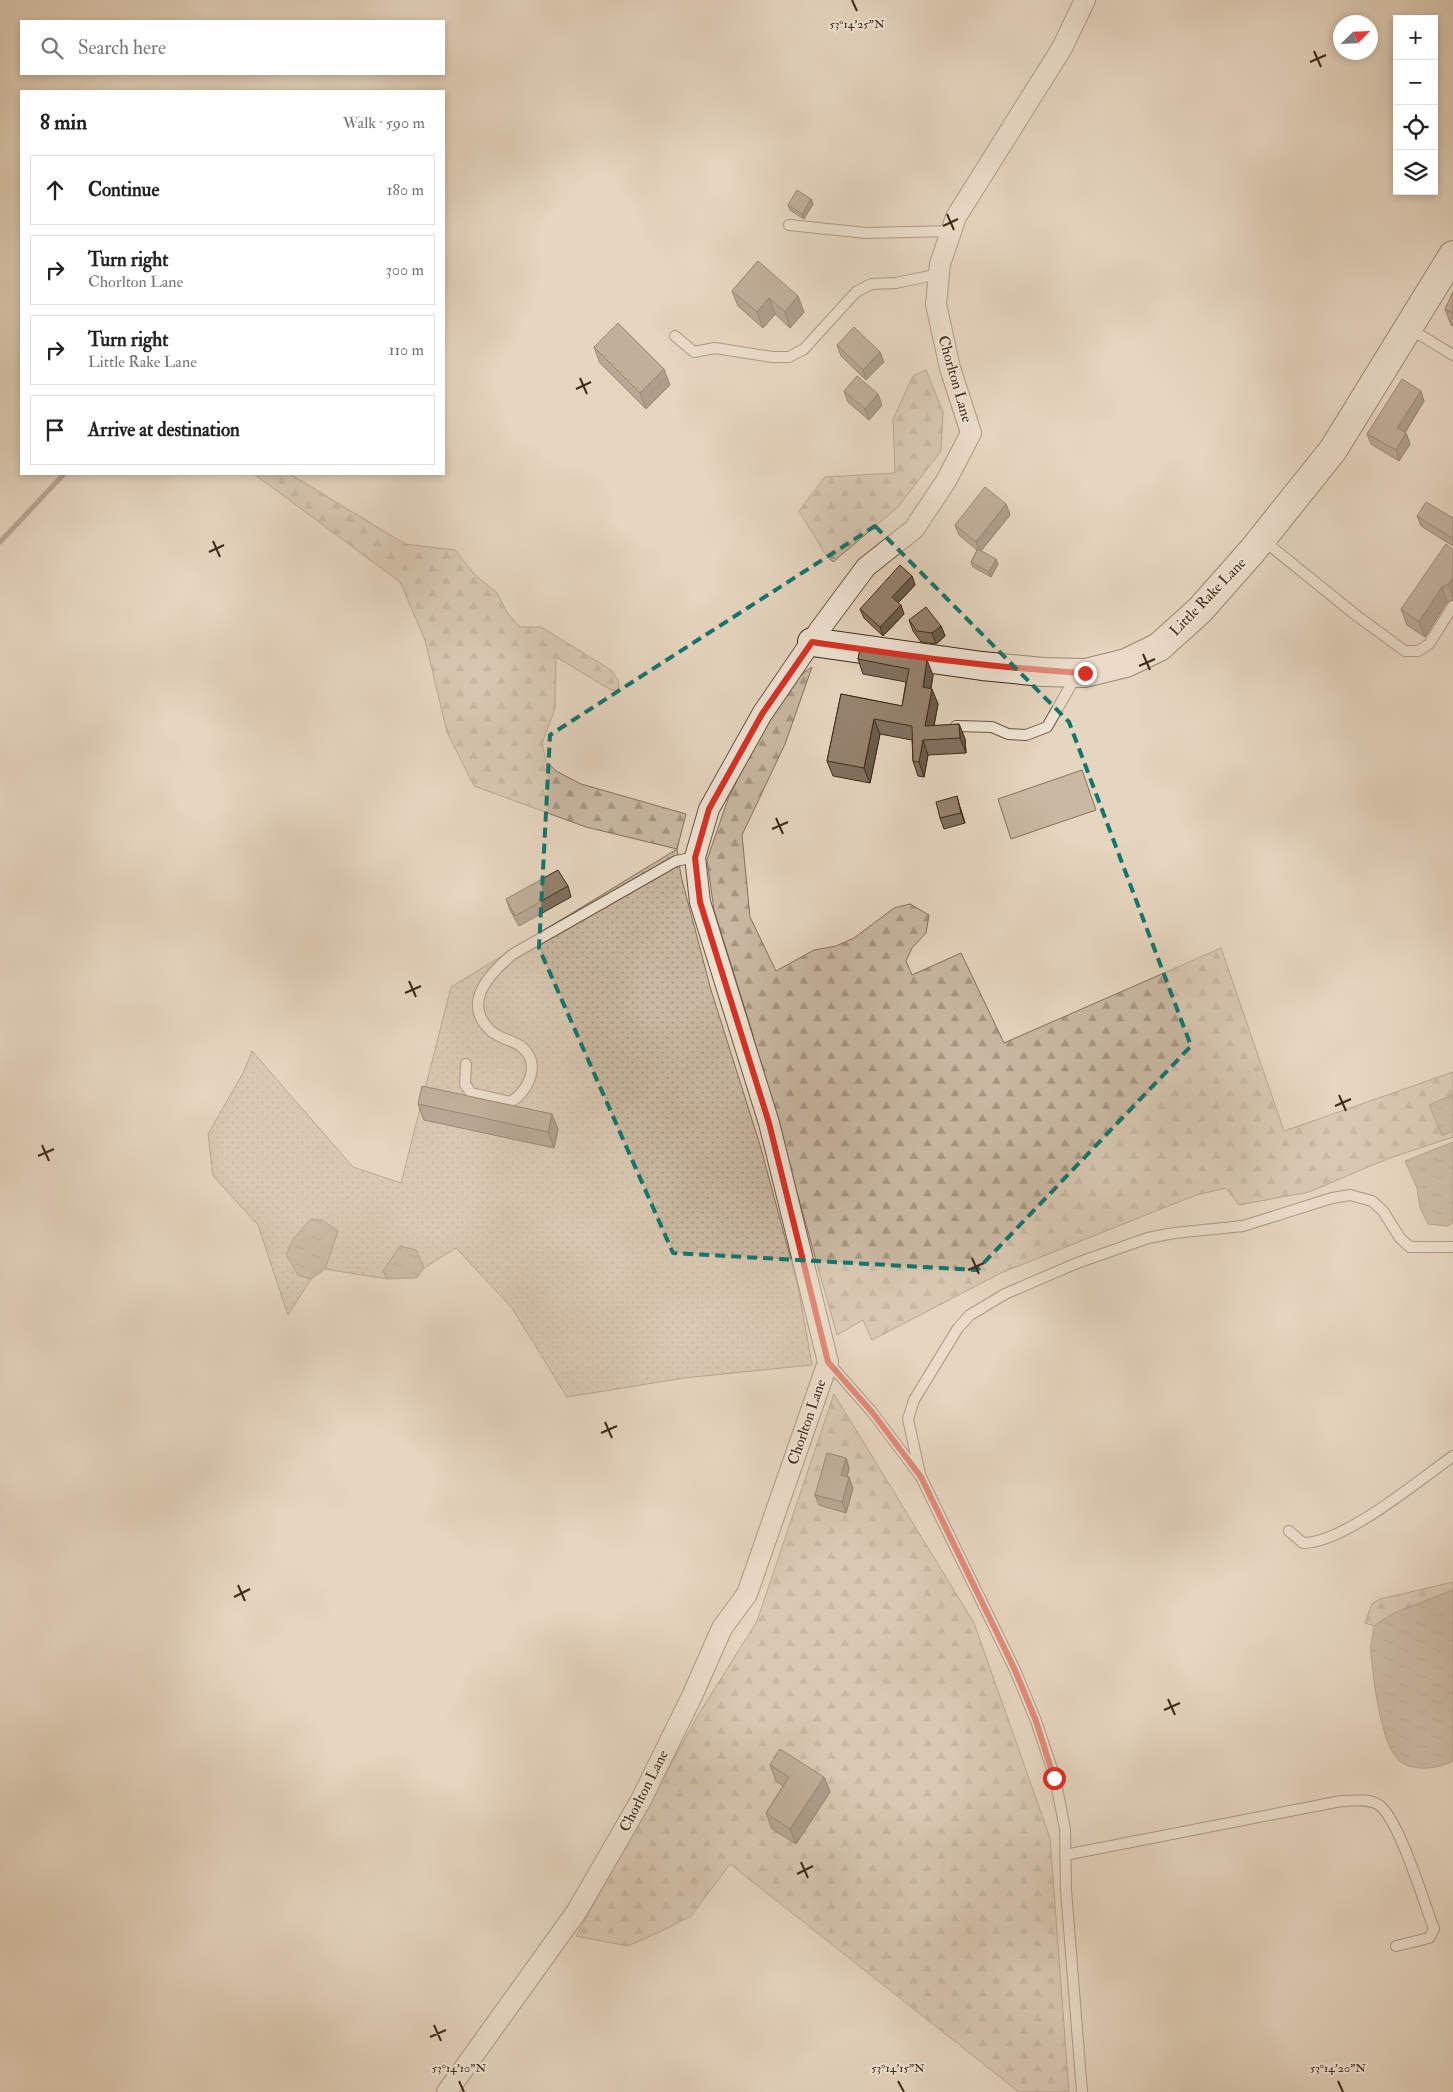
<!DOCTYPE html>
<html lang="en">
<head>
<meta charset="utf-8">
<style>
	body { margin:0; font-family:"IM FELL Double Pica",serif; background:#f6f6f6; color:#222 }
	.controls { position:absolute; right:15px; top:15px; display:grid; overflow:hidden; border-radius:0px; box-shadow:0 2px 8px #0003 }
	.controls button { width:45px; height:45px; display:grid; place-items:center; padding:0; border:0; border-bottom:1px solid #e0e0e0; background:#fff; color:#222; font:25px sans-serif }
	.compass { position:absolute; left:1333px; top:15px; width:45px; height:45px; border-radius:50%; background:#fff; box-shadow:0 2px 8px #0003; rotate:66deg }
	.stop { position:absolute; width:15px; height:15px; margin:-11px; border:4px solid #d93025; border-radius:50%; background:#fff }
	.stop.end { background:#d93025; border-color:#fff; box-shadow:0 1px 5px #0008 }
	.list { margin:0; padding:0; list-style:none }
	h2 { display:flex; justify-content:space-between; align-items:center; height:65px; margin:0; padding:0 20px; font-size:21px }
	h2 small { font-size:16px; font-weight:400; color:#767676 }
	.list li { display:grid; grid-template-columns:32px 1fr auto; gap:15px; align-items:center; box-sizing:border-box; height:70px; margin:0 10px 10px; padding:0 10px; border:1px solid #e0e0e0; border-radius:0px }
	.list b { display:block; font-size:19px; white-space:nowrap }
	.list p { margin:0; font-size:16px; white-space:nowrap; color:#767676 }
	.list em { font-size:16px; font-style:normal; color:#767676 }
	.icon { flex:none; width:28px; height:28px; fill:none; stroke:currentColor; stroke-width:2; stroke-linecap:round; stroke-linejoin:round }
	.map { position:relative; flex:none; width:1453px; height:2092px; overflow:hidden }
	.search { position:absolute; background:#fff; box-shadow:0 2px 8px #0003; left:20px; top:20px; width:425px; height:55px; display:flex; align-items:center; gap:12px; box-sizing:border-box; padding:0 18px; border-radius:0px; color:#767676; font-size:19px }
	.panel { position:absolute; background:#fff; box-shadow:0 2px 8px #0003; left:20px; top:90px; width:425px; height:385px; border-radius:0px }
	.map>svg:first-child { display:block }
	.grass { fill:url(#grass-dots); stroke:#85705c }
	.forest { fill:url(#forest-firs); stroke:#85705c }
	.park { fill:#cab8a2; stroke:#85705c }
	.water { fill:url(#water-ripples); stroke:#826d5a }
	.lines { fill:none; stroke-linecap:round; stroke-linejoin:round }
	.stream { stroke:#826d5a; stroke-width:5 }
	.lane-casing { stroke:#6a5441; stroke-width:12 }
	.street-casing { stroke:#6a5441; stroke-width:22 }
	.secondary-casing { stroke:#402917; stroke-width:30 }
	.lane { stroke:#efe4d5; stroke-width:10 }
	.street { stroke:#efe4d5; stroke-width:20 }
	.secondary { stroke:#efe4d5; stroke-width:28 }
	.wall { fill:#81705f; stroke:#402917 }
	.shaded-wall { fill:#695b4d; stroke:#402917 }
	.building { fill:#96826e; stroke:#402917 }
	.route { stroke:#d93025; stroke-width:6 }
	.marked { fill:none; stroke:#0f766e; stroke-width:4; stroke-dasharray:10 6; stroke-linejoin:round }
	.ticks { fill:none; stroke:#402917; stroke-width:2 }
	.labels { text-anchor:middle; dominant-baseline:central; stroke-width:4; stroke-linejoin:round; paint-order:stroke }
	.street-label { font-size:15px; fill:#402917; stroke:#efe4d5 }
	.ticks-label { font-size:12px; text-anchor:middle; fill:#402917; stroke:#efe4d5; stroke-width:4; stroke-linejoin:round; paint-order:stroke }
</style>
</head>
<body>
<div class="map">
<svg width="1453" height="2092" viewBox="0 0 1453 2092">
	<defs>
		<pattern id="grass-dots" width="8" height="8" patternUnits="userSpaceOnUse" patternTransform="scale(1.25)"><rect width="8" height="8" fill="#cab8a2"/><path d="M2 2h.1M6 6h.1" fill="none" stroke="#a59683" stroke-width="1.8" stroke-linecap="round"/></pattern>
		<pattern id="forest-firs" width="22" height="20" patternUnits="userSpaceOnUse" patternTransform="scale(1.25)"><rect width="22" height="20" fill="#cab8a2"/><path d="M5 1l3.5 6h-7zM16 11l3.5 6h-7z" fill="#a59683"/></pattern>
		<pattern id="water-ripples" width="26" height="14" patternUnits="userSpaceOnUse" patternTransform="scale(1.25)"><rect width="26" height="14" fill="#ae9b86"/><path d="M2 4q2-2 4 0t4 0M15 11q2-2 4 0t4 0" fill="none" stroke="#8f7e6d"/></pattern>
	</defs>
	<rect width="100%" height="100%" fill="#e6d5bf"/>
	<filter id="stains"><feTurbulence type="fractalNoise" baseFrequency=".004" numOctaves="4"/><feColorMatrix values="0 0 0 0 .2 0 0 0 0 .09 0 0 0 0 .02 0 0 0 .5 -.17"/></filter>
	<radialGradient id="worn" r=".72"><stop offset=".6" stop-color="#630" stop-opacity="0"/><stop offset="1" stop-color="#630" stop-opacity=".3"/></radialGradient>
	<path class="grass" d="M 677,849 L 681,876 L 711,990 L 760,1145 L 798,1286 L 812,1365 L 684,1378 L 567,1397 L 512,1308 L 456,1248 L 424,1268 L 416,1250 L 400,1246 L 383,1271 L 387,1279 L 325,1269 L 338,1231 L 322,1220 L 311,1219 L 293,1239 L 298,1275 L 311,1279 L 288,1315 L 258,1225 L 213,1176 L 208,1134 L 243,1073 L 252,1051 L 353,1167 L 401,1183 L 451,987 Z"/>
	<g class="forest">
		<path d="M 926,370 L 943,412 L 941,451 L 898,507 L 833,562 L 824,552 L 799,511 L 825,477 L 895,473 L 893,419 L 913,376 Z"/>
		<path d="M 254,474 L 290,474 L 405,544 L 455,550 L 475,575 L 497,593 L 508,614 L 520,627 L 541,627 L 611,670 L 618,680 L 619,690 L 611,690 L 556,657 L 555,709 L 542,743 L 546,761 L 556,771 L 581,784 L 686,814 L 677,849 L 586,827 L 474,786 L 447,732 L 425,640 L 400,582 Z"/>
		<path d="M 812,667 L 785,744 L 742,835 L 750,917 L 776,971 L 814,950 L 836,946 L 854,938 L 894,908 L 910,904 L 929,915 L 926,933 L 912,948 L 906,961 L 912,975 L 961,953 L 1004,1043 L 1221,948 L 1284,1131 L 1453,1072 L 1453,1137 L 1387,1159 L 1309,1192 L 1239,1205 L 1226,1188 L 1196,1195 L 1001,1273 L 872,1340 L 863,1320 L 837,1335 L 750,1025 L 714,910 L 707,860 L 728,799 L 759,736 L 795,679 Z"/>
		<path d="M 834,1394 L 974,1623 L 1050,1838 L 1069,2092 L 1019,2092 L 730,1864 L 691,1916 L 668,1928 L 628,1946 L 576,1936 L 697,1717 L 757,1621 Z"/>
		<path d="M 1453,1582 L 1453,1590 L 1392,1614 L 1374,1626 L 1365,1623 L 1372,1604 L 1380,1599 Z"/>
	</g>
	<path class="park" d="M 1082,770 L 1096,810 L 1011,839 L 998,799 Z"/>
	<g class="water">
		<path d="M 1450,1096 L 1453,1096 L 1453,1131 L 1442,1136 L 1429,1105 Z"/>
		<path d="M 1453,1142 L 1453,1223 L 1447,1226 L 1428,1224 L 1420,1208 L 1417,1188 L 1405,1161 Z"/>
		<path d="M 311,1219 L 322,1220 L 338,1231 L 325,1269 L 311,1279 L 298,1275 L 286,1255 L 293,1239 Z"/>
		<path d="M 400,1246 L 416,1250 L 424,1268 L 417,1278 L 387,1279 L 383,1271 Z"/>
		<path d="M 1453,1590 L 1453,1761 C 1438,1769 1416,1772 1401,1762 C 1381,1749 1373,1677 1371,1653 C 1370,1644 1373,1635 1374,1626 L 1392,1614 Z"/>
	</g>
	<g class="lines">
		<path class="stream" d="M 0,542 L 64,474"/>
		<defs>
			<g id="lane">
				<path d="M 789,225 L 866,233 L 951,231"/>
				<path d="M 1409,328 L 1453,355"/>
				<path d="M 675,336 L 694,352 L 715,348 L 772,357 L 789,357 L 804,349 L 856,292 L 871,284 L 896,283 L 939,274"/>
				<path d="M 1263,540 L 1357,616 L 1405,651 L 1418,651 L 1429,644 L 1453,606"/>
				<path d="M 956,726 L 992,727 L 1008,734 L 1026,735 L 1047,727 L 1076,676"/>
				<path d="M 466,1064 L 465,1084 L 471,1093 L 510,1102 C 527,1093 542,1065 523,1048 C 514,1040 499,1039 490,1030 C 461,1002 491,972 513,954 L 676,861 L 695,857"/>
				<path d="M 828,1362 L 872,1412 L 921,1477 L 1015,1670 L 1036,1721 L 1055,1778 L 1065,1829 L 1066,1890 L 1082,2092"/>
				<path d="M 920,1474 L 908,1419 L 914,1400 L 958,1328 L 970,1315 L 1005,1294 L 1077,1263 L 1148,1238 L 1174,1233 L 1243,1226 L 1332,1198 L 1350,1195 L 1372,1201 L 1383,1211 L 1400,1238 L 1410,1247 L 1453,1247"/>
				<path d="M 1289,1531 L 1303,1543 C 1344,1543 1418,1481 1453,1456"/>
				<path d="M 1065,1855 L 1341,1801 C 1352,1801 1369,1798 1379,1805 C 1399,1819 1424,1903 1434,1929 L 1429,1938 L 1396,1946"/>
			</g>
			<path id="street" d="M 447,2092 L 577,1911 L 641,1800 L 692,1696 L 722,1628 L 747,1594 L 828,1362 L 769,1123 L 700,902 L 695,857 L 709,809 L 762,714 L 820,629 L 866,567 L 914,529 L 946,481 L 971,433 L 950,368 L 936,304 L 940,264 L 956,217 L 1062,48 L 1085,0"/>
			<path id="secondary" d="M 812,642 L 982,666 L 1043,672 L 1085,673 L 1126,663 L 1159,647 L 1200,610 L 1253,550 L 1333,450 L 1453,255"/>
		</defs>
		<use href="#lane" class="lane-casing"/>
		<use href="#street" class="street-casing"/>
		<use href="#secondary" class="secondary-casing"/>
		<use href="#lane" class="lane"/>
		<use href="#street" class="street"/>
		<use href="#secondary" class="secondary"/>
	</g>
	<g class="wall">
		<path d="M 811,199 L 813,204 L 804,219 L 790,210 L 788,205 Z"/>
		<path d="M 758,261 L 804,312 L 790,328 L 775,314 L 763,328 L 738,306 L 732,291 Z"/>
		<path d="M 1453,292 L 1453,326 L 1451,325 L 1445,309 Z"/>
		<path d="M 837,345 L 884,362 L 866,380 L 841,356 Z"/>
		<path d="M 594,347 L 670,385 L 646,409 L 600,363 Z"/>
		<path d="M 844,391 L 882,405 L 869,420 L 848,402 Z"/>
		<path d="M 1424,401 L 1405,433 L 1406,433 L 1410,444 L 1399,461 L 1371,444 L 1367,434 Z"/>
		<path d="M 1006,504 L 1010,515 L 981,551 L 998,564 L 991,577 L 973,567 L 971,562 L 977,550 L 959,535 L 955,525 Z"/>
		<path d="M 1417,516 L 1453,518 L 1453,546 L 1421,526 Z"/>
		<path d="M 1453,550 L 1453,600 L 1447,602 L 1425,637 L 1407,625 L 1401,609 Z"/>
		<path d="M 912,576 L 915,585 L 898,603 L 904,614 L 883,636 L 864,618 L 860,609 Z"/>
		<path d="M 909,620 L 941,626 L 945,636 L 936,644 L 921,642 L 913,631 Z"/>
		<path d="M 860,650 L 933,675 L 931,689 L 938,704 L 934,726 L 959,724 L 965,739 L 966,753 L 928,755 L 924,777 L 918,776 L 913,761 L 912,740 L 880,734 L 870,783 L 833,776 L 827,761 L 841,694 L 902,706 L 906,682 L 863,674 L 858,659 Z"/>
		<path d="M 960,807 L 965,823 L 944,829 L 940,818 Z"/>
		<path d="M 568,886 L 571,897 L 519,926 L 510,910 L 506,899 Z"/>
		<path d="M 418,1104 L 558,1129 L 554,1148 L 424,1120 Z"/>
		<path d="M 846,1458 L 849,1468 L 847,1477 L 853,1488 L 846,1513 L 819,1505 L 815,1495 Z"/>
		<path d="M 770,1765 L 824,1777 L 830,1792 L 796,1844 L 772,1829 L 766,1813 L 783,1786 L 776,1781 Z"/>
	</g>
	<g class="shaded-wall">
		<path d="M 811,199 L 813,204 L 804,219 L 802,214 Z"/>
		<path d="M 798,296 L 804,312 L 790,328 L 785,312 Z"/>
		<path d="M 769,298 L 775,314 L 763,328 L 757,312 Z"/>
		<path d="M 880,352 L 884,362 L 866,380 L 863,370 Z"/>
		<path d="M 664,369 L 670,385 L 646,409 L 640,393 Z"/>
		<path d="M 1421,391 L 1424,401 L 1401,438 L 1397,428 Z"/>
		<path d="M 878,394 L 882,405 L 869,420 L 865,409 Z"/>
		<path d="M 1406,433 L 1410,444 L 1399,461 L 1396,450 Z"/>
		<path d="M 1006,504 L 1010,515 L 980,552 L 976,542 Z"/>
		<path d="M 996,559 L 998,564 L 991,577 L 989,572 Z"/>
		<path d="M 912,576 L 915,585 L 895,606 L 892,597 Z"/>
		<path d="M 1453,577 L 1453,597 L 1448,584 Z"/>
		<path d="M 1442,587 L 1447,602 L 1425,637 L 1419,622 Z"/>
		<path d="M 901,605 L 904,614 L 883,636 L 880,627 Z"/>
		<path d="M 941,626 L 945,636 L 936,644 L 932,633 Z"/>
		<path d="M 927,660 L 933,675 L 928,702 L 923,687 Z"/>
		<path d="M 932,689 L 938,704 L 931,740 L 925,726 Z"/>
		<path d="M 874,719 L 880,734 L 870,783 L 864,768 Z"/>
		<path d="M 959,724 L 965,739 L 966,753 L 960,738 Z"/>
		<path d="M 923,740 L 928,755 L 924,777 L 919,762 Z"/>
		<path d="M 957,796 L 960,807 L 965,823 L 961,813 Z"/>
		<path d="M 552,1114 L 558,1129 L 554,1148 L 548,1132 Z"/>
		<path d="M 846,1458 L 849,1468 L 845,1485 L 841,1475 Z"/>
		<path d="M 849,1477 L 853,1488 L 846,1513 L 842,1502 Z"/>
		<path d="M 824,1777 L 830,1792 L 796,1844 L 790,1829 Z"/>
	</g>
	<g class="building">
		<path d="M 797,190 L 811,199 L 802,214 L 788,205 Z"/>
		<path d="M 758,261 L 798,296 L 785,312 L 769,298 L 757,312 L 732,291 Z"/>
		<path d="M 1453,292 L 1453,313 L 1445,309 Z"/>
		<path d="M 618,323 L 664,369 L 640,393 L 594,347 Z"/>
		<path d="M 854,327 L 880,352 L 863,370 L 837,345 Z"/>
		<path d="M 857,376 L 878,394 L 865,409 L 844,391 Z"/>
		<path d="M 1402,379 L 1421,391 L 1397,428 L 1406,433 L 1396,450 L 1367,434 Z"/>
		<path d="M 985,487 L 1006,504 L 976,542 L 955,525 Z"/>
		<path d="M 1426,502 L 1453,518 L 1453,536 L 1452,538 L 1417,516 Z"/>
		<path d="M 1446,544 L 1453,550 L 1453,577 L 1448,584 L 1442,587 L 1419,622 L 1401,609 Z"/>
		<path d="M 978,549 L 996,559 L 989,572 L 971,562 Z"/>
		<path d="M 900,565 L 912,576 L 892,597 L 901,605 L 880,627 L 860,609 Z"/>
		<path d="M 926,607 L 941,626 L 932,633 L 917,631 L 909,620 Z"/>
		<path d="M 860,650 L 927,660 L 923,687 L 932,689 L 925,726 L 959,724 L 960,738 L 923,740 L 919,762 L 913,761 L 912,726 L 874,719 L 864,768 L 827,761 L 841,694 L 902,706 L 909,669 L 858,659 Z"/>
		<path d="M 957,796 L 961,813 L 940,818 L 936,802 Z"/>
		<path d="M 558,870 L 568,886 L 515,916 L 506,899 Z"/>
		<path d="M 422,1086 L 552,1114 L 548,1132 L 418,1104 Z"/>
		<path d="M 827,1453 L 846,1458 L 841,1475 L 849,1477 L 842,1502 L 815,1495 Z"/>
		<path d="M 780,1749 L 824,1777 L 790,1829 L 766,1813 L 789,1777 L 770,1765 Z"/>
	</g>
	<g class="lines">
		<path class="route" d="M 1054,1778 L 1036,1721 L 1015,1670 L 921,1477 L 872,1412 L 828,1362 L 769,1123 L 700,902 L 695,858 L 709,809 L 762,714 L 812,642 C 903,655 993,668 1085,673"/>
	</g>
	<path d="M0 0H1453V2092H0ZM 875,526 L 1069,722 L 1191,1046 L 977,1270 L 673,1253 L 539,948 L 550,735 Z" fill="#e6d5bf" fill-opacity=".55" fill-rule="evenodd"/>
	<path class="marked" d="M 875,526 L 1069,722 L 1191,1046 L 977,1270 L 673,1253 L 539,948 L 550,735 Z"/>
	<path class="ticks" d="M 852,0 L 857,11M 1314,51 L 1321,67M 1310,62 L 1326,55M 947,214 L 954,230M 943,226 L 958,219M 580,378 L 587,394M 576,389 L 591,382M 213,541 L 220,557M 209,552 L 224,545M 1143,654 L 1150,670M 1139,666 L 1155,659M 776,818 L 783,834M 772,829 L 788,822M 409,981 L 416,997M 405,993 L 421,986M 1339,1095 L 1346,1111M 1335,1106 L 1351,1099M 42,1145 L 49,1161M 38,1156 L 54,1149M 972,1258 L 979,1274M 968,1270 L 984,1263M 605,1422 L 612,1438M 601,1433 L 617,1426M 238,1585 L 245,1601M 234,1597 L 250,1589M 1168,1699 L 1175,1715M 1164,1710 L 1180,1703M 801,1862 L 808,1878M 797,1874 L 813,1866M 434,2025 L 441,2041M 430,2037 L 446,2030M 459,2081 L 464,2092M 898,2081 L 904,2092M 1338,2081 L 1343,2092"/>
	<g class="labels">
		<g class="street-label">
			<text transform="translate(955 379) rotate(74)">Chorlton Lane</text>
			<text transform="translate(1208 597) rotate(-46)">Little Rake Lane</text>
			<text transform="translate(807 1422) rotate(-71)">Chorlton Lane</text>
			<text transform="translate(644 1791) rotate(-63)">Chorlton Lane</text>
		</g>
	</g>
	<g class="ticks-label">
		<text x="857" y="28">53°14'25"N</text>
		<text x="459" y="2072">53°14'10"N</text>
		<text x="898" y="2072">53°14'15"N</text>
		<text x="1338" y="2072">53°14'20"N</text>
	</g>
	<rect width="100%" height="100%" filter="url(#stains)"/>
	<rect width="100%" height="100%" fill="url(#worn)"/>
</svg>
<div class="controls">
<button>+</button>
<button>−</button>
<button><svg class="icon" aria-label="locate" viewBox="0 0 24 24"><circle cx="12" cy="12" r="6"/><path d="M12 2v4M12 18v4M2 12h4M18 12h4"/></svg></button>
<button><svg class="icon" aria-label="layers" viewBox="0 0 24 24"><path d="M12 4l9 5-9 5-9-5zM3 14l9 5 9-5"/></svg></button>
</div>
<svg class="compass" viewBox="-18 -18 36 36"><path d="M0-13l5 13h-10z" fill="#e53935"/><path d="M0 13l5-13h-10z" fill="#767676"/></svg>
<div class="stop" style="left:1054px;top:1778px"></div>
<div class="stop end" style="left:1085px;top:673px"></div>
<div class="search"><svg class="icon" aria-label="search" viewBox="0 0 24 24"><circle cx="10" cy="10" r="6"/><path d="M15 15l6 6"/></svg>Search here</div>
<section class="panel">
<h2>8 min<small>Walk · 590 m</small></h2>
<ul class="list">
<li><svg class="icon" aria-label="ahead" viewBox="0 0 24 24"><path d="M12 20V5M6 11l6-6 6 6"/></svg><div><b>Continue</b></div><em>180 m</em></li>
<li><svg class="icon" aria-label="right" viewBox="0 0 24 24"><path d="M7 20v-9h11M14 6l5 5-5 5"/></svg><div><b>Turn right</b><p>Chorlton Lane</p></div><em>300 m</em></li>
<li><svg class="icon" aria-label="right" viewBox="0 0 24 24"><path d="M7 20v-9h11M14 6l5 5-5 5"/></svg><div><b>Turn right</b><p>Little Rake Lane</p></div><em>110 m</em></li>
<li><svg class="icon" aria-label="arrive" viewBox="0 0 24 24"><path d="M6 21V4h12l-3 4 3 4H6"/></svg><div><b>Arrive at destination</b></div></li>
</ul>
</section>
</div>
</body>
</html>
